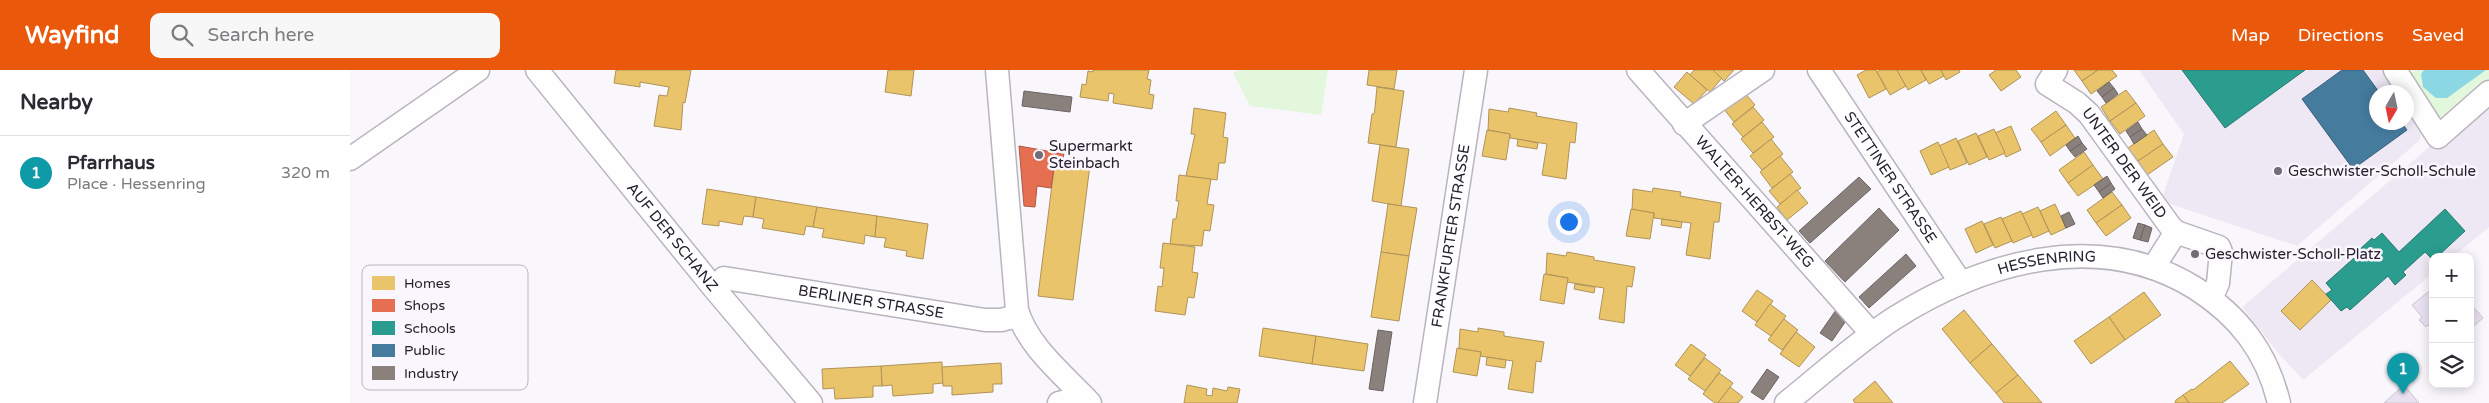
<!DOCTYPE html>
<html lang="en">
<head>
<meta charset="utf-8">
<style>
	body { margin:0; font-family:"Varela Round",sans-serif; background:#f7f7f7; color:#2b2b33 }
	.controls { position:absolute; right:15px; bottom:15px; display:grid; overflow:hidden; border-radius:10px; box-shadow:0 2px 12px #0003 }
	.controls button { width:45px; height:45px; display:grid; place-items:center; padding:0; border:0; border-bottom:1px solid #e1e1e2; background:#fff; color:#2b2b33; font:25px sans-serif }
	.compass { position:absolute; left:2019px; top:15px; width:45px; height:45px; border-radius:50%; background:#fff; box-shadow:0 2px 12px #0003; rotate:189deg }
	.you { position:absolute; left:1218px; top:151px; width:18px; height:18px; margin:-12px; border:4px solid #fff; border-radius:50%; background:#1a73e8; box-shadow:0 0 0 8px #1a73e833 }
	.badge { display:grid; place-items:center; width:32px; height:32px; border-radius:50%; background:#ea580c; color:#fff; font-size:16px; font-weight:700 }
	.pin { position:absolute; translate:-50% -41px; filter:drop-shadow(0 1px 2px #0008) }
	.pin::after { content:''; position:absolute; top:26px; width:18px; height:15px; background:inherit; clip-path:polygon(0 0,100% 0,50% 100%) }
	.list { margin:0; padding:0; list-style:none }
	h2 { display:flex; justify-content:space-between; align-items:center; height:65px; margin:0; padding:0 20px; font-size:21px }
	h2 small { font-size:16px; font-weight:400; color:#7c7c81 }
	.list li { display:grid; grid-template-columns:32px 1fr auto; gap:15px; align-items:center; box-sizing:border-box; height:75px; padding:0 20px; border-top:1px solid #e1e1e2 }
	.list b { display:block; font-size:19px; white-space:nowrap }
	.list p { margin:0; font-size:16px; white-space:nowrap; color:#7c7c81 }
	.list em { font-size:16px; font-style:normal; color:#7c7c81 }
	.icon { flex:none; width:28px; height:28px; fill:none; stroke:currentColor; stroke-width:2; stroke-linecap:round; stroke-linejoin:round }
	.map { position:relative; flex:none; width:2139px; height:333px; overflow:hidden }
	header { display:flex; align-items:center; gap:30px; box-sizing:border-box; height:70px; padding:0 25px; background:#ea580c; color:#fff }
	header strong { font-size:24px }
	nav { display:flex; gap:28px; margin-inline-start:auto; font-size:18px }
	.search { width:350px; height:45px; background:#f7f7f7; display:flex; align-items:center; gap:12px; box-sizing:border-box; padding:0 18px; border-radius:10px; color:#7c7c81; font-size:19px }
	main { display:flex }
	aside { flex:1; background:#fff }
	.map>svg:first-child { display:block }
	.built { fill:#ede8f3 }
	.green { fill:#e2f7dc }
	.water { fill:#8cd7e4 }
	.homes { fill:#e9c46a; stroke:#af9358 }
	.shops { fill:#e76f51; stroke:#ad5846 }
	.schools { fill:#2a9d8f; stroke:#297872 }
	.public { fill:#457b9d; stroke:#3c607b }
	.industry { fill:#8a817c; stroke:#6c6464 }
	.building { fill:#e9e1f1; stroke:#cac6ce }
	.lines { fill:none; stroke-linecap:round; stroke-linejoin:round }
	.minor-casing { stroke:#b9b4bd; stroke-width:25 }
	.minor { stroke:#fefeff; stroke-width:22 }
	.poi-dot { fill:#716c75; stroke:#faf6fd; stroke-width:2 }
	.labels { text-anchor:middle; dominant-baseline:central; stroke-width:5; stroke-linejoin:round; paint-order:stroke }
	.poi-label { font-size:15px; fill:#27212d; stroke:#faf6fd; text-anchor:start }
	.street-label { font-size:15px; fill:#27212d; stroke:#faf6fd }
	.key { fill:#faf6fd; stroke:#bbb6bf; stroke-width:1 }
	.key-label { font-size:14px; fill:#27212d }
</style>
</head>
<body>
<header>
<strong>Wayfind</strong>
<div class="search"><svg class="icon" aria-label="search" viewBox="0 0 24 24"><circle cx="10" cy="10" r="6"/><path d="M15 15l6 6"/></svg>Search here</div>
<nav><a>Map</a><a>Directions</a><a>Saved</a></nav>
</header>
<main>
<aside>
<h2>Nearby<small></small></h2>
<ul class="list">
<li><span class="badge" style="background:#0f9aa8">1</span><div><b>Pfarrhaus</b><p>Place · Hessenring</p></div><em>320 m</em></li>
</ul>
</aside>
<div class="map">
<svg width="2139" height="333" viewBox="0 0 2139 333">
	<rect width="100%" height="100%" fill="#faf7fc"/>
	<g class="built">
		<path d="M 1789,0 L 2038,0 L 2053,22 L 2026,22 L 2026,52 L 2056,52 L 2057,29 L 2072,54 L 2070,70 L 1947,176 L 1811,131 L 1834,64 Z"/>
		<path d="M 2139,26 L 2139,157 L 2103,187 L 2083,187 L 2083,203 L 1953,310 L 1929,284 L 1892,237 Z"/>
	</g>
	<g class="green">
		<path d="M 889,0 L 978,0 L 971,45 L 900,36 L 883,3 Z"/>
		<path d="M 2064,0 L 2139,0 L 2139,17 L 2102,52 L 2081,43 L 2055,7 Z"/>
	</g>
	<path class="water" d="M 2074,0 L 2136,0 L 2097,28 L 2086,28 L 2073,17 L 2071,4 Z"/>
	<g class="homes">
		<path d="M 266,0 L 341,0 L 335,33 L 333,32 L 331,60 L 304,56 L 309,25 L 317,26 L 319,17 L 290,12 L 290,17 L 264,13 Z"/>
		<path d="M 538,0 L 564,0 L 561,26 L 535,22 Z"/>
		<path d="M 743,0 L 799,0 L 797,9 L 801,10 L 799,24 L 804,25 L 802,39 L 763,33 L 764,24 L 759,23 L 758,31 L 730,27 L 732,14 L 736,15 L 738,1 L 743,2 Z"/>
		<path d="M 1019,0 L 1047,0 L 1044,19 L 1017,15 Z"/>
		<path d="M 1344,0 L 1363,0 L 1372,8 L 1360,22 L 1340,5 Z"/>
		<path d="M 1363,0 L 1384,0 L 1374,11 Z"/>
		<path d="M 1516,0 L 1526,0 L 1536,19 L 1519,28 L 1507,5 Z"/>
		<path d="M 1530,0 L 1547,0 L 1556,16 L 1540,25 L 1527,2 Z"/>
		<path d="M 1547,0 L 1571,0 L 1576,10 L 1558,20 Z"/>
		<path d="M 1571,0 L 1591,0 L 1594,6 L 1579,14 Z"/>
		<path d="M 1591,0 L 1609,0 L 1610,2 L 1596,10 Z"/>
		<path d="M 1646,0 L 1666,0 L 1671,7 L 1651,21 L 1639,5 Z"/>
		<path d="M 1724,0 L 1748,0 L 1732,11 Z"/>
		<path d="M 1748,0 L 1762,0 L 1767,6 L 1741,24 L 1732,11 Z"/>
		<path d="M 1337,2 L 1357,20 L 1344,34 L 1324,17 Z"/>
		<path d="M 1027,17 L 1054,21 L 1046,77 L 1018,73 L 1022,44 L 1024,44 L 1025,38 Z"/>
		<path d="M 1776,20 L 1786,33 L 1760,51 L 1751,37 Z"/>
		<path d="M 1394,22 L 1405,35 L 1384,52 L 1374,39 Z"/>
		<path d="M 1786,33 L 1795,46 L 1770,64 L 1760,51 Z"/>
		<path d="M 1403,37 L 1414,50 L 1393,67 L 1382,54 Z"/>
		<path d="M 844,38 L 876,43 L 873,67 L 878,68 L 875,93 L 869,93 L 867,110 L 836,106 L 845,64 L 841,64 Z"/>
		<path d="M 1159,38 L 1187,43 L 1186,46 L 1227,53 L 1225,73 L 1220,72 L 1216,109 L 1192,105 L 1197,74 L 1160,68 L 1160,64 L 1138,60 L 1139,39 L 1158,42 Z"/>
		<path d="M 1706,41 L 1716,55 L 1691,72 L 1681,59 Z"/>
		<path d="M 1412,52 L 1424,67 L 1403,83 L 1391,69 Z"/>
		<path d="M 1716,55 L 1725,68 L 1700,86 L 1691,72 Z"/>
		<path d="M 1661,56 L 1671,80 L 1656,87 L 1645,63 Z"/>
		<path d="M 1644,59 L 1655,83 L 1639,90 L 1628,66 Z"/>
		<path d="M 1137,60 L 1160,64 L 1156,90 L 1132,86 Z"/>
		<path d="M 1804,60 L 1813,74 L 1788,91 L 1778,78 Z"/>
		<path d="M 1626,63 L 1637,87 L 1619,95 L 1608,71 Z"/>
		<path d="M 1606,68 L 1617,93 L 1600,100 L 1589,76 Z"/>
		<path d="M 1168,69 L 1188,73 L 1187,79 L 1167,76 Z"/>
		<path d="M 1421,69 L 1433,84 L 1412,100 L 1400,86 Z"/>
		<path d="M 1588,72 L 1599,97 L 1581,105 L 1570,81 Z"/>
		<path d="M 1813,74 L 1823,87 L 1797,105 L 1788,91 Z"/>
		<path d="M 1030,75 L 1059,79 L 1051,136 L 1022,131 Z"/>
		<path d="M 1734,82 L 1743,95 L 1718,113 L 1709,100 Z"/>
		<path d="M 1430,86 L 1443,102 L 1422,118 L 1410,102 Z"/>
		<path d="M 705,91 L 740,95 L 723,230 L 688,226 Z"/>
		<path d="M 1743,95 L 1753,109 L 1728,126 L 1718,113 Z"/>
		<path d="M 1440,104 L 1451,118 L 1430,134 L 1419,121 Z"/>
		<path d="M 829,105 L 861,109 L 857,134 L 864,135 L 860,161 L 854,160 L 852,176 L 820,174 L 823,149 L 826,149 L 829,131 L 826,131 Z"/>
		<path d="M 1303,118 L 1331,122 L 1330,126 L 1371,133 L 1369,152 L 1364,152 L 1360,189 L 1336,185 L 1341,153 L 1304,148 L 1304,143 L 1282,140 L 1283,119 L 1302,122 Z"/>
		<path d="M 357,119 L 406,127 L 403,147 L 394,146 L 392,155 L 369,151 L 369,156 L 352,154 Z"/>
		<path d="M 1447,120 L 1458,133 L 1437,150 L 1427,137 Z"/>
		<path d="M 1762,122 L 1772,135 L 1746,153 L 1737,140 Z"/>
		<path d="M 406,127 L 467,137 L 463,157 L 456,156 L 454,165 L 412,158 L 414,149 L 403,147 Z"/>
		<path d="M 1038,134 L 1067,138 L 1059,186 L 1031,182 Z"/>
		<path d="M 1705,134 L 1716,158 L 1701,165 L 1690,141 Z"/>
		<path d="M 1772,135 L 1781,148 L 1756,166 L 1746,153 Z"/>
		<path d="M 467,137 L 527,146 L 525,167 L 515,165 L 514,174 L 472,167 L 474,159 L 463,157 Z"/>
		<path d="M 1688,137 L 1699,161 L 1683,168 L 1672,144 Z"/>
		<path d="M 1281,139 L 1304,143 L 1300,169 L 1276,166 Z"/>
		<path d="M 1671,141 L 1682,165 L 1663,173 L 1652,149 Z"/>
		<path d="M 527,146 L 578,154 L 573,189 L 556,186 L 557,181 L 534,177 L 536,168 L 525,167 Z"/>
		<path d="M 1651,147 L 1662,171 L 1645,178 L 1634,154 Z"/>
		<path d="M 1312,149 L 1332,152 L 1331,158 L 1311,155 Z"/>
		<path d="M 1632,151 L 1643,175 L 1626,183 L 1615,159 Z"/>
		<path d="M 813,173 L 845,177 L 842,202 L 848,203 L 844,228 L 838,227 L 835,245 L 805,241 L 808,216 L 812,217 L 814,198 L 810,198 Z"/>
		<path d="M 1031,182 L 1059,186 L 1049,251 L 1021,247 Z"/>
		<path d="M 1217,182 L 1244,187 L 1244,190 L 1285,197 L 1282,217 L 1277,216 L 1274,253 L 1249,249 L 1254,218 L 1217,212 L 1218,208 L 1196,204 L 1197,183 L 1216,186 Z"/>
		<path d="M 1194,204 L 1218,208 L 1214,234 L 1190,230 Z"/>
		<path d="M 1962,210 L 1981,230 L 1950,260 L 1931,241 Z"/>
		<path d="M 1225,214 L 1245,217 L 1244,223 L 1224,219 Z"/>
		<path d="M 1407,220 L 1423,231 L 1407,252 L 1392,241 Z"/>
		<path d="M 1794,222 L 1811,245 L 1775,270 L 1759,247 Z"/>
		<path d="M 1420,234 L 1436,246 L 1421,266 L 1405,255 Z"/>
		<path d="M 1614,240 L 1642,274 L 1620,293 L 1592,259 Z"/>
		<path d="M 1759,247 L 1775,270 L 1741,294 L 1724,271 Z"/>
		<path d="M 1434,249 L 1448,260 L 1432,280 L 1418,270 Z"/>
		<path d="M 913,258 L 966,266 L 962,294 L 909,286 Z"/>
		<path d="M 1128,258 L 1154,262 L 1154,266 L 1194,272 L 1191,292 L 1186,291 L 1183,323 L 1158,319 L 1163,291 L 1130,286 L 1131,282 L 1109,279 L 1110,259 L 1128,262 Z"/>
		<path d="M 1446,262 L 1465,277 L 1449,297 L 1430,284 Z"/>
		<path d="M 966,266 L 1018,274 L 1014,301 L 962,294 Z"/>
		<path d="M 1341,274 L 1356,285 L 1340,306 L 1325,295 Z"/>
		<path d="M 1642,274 L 1668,305 L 1646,323 L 1620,293 Z"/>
		<path d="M 1107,278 L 1131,282 L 1127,306 L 1103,302 Z"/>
		<path d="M 1137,287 L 1156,290 L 1155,298 L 1136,295 Z"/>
		<path d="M 1355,288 L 1371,300 L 1355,321 L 1338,309 Z"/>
		<path d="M 1880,291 L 1899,314 L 1872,333 L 1839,333 L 1833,325 L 1842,319 L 1843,320 Z"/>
		<path d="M 592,292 L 593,313 L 583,314 L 583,323 L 543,326 L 542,315 L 532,316 L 531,296 Z"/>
		<path d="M 651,293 L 652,314 L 643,314 L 643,322 L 602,325 L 602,316 L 593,316 L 592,297 Z"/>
		<path d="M 531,296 L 532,316 L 523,316 L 523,327 L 485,329 L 484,318 L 473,319 L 472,299 Z"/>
		<path d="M 1369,303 L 1383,313 L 1368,333 L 1365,333 L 1353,324 Z"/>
		<path d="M 1668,305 L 1692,333 L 1654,333 L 1646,323 Z"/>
		<path d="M 1525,311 L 1543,333 L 1505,333 L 1503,330 Z"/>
		<path d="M 837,315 L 857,319 L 856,325 L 862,326 L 863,318 L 877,321 L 878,317 L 890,319 L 887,333 L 834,333 Z"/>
		<path d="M 1380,317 L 1393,327 L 1388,333 L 1368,333 Z"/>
		<path d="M 1833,325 L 1839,333 L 1825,333 L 1826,330 Z"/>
	</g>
	<path class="shops" d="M 669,76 L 714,84 L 712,91 L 705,91 L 701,118 L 687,116 L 685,137 L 674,136 Z"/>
	<g class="schools">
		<path d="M 1832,0 L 1955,0 L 1875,58 Z"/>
		<path d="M 2095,139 L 2115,161 L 2087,187 L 2083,187 L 2083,190 L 2075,182 L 2053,202 L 2056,205 L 2045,215 L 2038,206 L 2000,240 L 1997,237 L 1991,241 L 1976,224 L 1982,220 L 1976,213 L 2004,188 L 2006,190 L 2012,185 L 2008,181 L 2022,168 L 2024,170 L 2032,163 L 2049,182 Z"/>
	</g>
	<path class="public" d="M 1992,0 L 2013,0 L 2029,22 L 2026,22 L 2026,52 L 2051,52 L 2057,60 L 2003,99 L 1952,29 Z"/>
	<g class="industry">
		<path d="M 1759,12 L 1764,18 L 1752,27 L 1747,21 Z"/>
		<path d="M 1764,18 L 1768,24 L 1756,33 L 1752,27 Z"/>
		<path d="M 674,21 L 722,27 L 720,42 L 672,36 Z"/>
		<path d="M 1788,52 L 1792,59 L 1780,67 L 1776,61 Z"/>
		<path d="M 1792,59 L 1797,65 L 1784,74 L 1780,67 Z"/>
		<path d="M 1728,66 L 1732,73 L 1720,81 L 1716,75 Z"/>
		<path d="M 1732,73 L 1737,79 L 1725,87 L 1720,81 Z"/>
		<path d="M 1757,106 L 1761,113 L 1749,122 L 1744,115 Z"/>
		<path d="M 1509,107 L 1521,119 L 1460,173 L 1449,161 Z"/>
		<path d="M 1761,113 L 1765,119 L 1753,128 L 1749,122 Z"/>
		<path d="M 1529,138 L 1549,160 L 1495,212 L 1475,191 Z"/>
		<path d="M 1719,142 L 1725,154 L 1716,158 L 1711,146 Z"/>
		<path d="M 1788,153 L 1795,155 L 1790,170 L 1783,168 Z"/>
		<path d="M 1795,155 L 1802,158 L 1798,172 L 1790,170 Z"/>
		<path d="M 1556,184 L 1566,196 L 1519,238 L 1509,227 Z"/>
		<path d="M 1486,240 L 1498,248 L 1482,271 L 1470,263 Z"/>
		<path d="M 1028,260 L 1042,262 L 1033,321 L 1019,319 Z"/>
		<path d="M 1417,299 L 1429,307 L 1413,330 L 1401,322 Z"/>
	</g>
	<g class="building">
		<path d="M 2083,218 L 2083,260 L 2078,255 L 2076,257 L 2069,250 L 2072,247 L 2062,235 Z"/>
		<path d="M 2120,233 L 2133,248 L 2120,259 Z"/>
		<path d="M 2054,315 L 2069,333 L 2034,333 Z"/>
	</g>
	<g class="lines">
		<defs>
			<g id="minor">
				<path id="s1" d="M 187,0 L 363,217 L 461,333"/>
				<path d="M 647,0 L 667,240 C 678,277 714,305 740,333"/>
				<path id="s2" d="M 1288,0 L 1522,264"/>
				<path id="s3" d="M 1469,0 L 1611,213"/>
				<path id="s4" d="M 1706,0 L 1697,14 L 1727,33 L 1739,44 L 1820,156 L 1826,162 L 1869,177 L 1871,182 L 1868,213 L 1861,229"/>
				<path d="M 2045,0 L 2088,67 L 2139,22"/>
				<path d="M 1334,54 L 1413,0"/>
				<path d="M 0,89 L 128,0"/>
				<path d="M 1803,198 L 1826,162"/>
				<path id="s5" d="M 374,208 L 635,250 L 651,250 L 668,246"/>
				<path d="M 709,333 L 734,327"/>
				<path id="s6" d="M 1075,333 L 1126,0"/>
				<path id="s7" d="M 1436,333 C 1471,305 1505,274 1543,249 C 1633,192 1748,158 1845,218 C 1889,246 1917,282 1929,333"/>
			</g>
		</defs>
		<use href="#minor" class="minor-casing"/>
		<use href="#minor" class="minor"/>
	</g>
	<g class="poi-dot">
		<circle cx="689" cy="85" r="5"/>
		<circle cx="1928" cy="101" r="5"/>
		<circle cx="1845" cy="184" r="5"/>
	</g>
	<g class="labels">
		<g class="poi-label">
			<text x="699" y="76">Supermarkt<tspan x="699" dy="17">Steinbach</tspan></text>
			<text x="1938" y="101">Geschwister-Scholl-Schule</text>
			<text x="1855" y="184">Geschwister-Scholl-Platz</text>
		</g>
		<g class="street-label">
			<text stroke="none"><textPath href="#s4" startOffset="129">UNTER DER WEID</textPath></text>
			<text stroke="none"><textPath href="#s3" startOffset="129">STETTINER STRASSE</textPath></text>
			<text stroke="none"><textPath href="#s2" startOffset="176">WALTER-HERBST-WEG</textPath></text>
			<text stroke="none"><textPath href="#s1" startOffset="215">AUF DER SCHANZ</textPath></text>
			<text stroke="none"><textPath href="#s6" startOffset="169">FRANKFURTER STRASSE</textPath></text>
			<text stroke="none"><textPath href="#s7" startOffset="302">HESSENRING</textPath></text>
			<text stroke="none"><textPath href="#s5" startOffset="149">BERLINER STRASSE</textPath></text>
		</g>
	</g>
	<rect x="12" y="195" width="166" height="125" rx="8" class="key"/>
	<rect x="22" y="206" width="23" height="14" fill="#e9c46a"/>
	<rect x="22" y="229" width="23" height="13" fill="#e76f51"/>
	<rect x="22" y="251" width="23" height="14" fill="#2a9d8f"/>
	<rect x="22" y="274" width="23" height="13" fill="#457b9d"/>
	<rect x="22" y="296" width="23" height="14" fill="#8a817c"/>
	<g class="key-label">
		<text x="54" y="218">Homes</text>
		<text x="54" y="240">Shops</text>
		<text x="54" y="263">Schools</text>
		<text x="54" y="285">Public</text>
		<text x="54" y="308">Industry</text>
	</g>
</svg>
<div class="controls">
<button>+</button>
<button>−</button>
<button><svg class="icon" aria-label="layers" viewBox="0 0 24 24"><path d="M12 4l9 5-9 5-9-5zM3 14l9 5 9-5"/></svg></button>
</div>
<svg class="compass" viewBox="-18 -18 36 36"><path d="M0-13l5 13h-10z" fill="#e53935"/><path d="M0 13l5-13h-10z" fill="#7c7c81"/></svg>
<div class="you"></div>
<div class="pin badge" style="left:2053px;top:324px;background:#0f9aa8">1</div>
</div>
</main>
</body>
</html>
